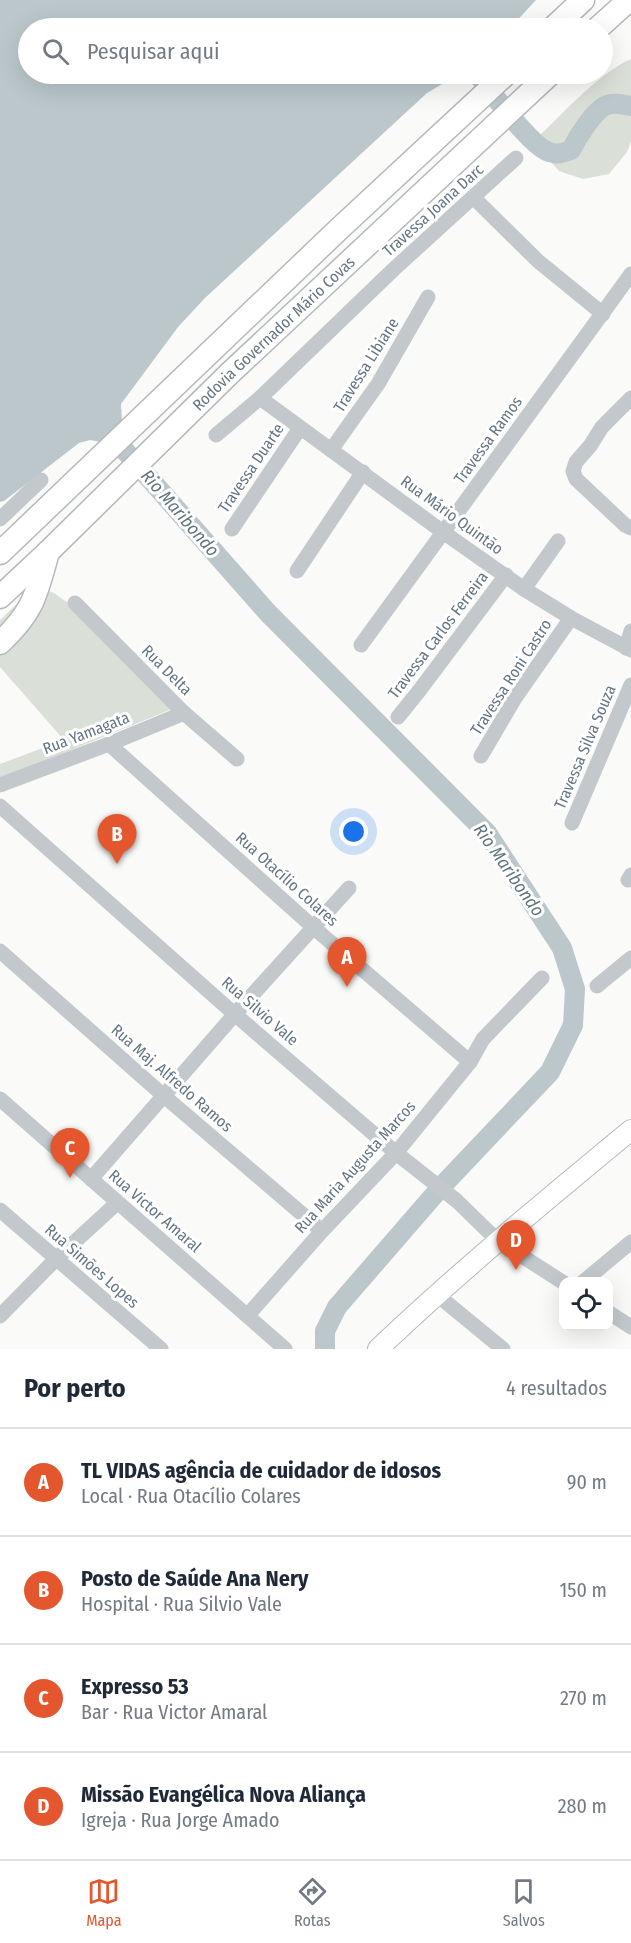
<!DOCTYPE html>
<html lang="pt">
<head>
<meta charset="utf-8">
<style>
	body { margin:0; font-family:"Fira Sans Condensed",sans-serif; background:#f2f2f3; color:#1f2937 }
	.controls { position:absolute; right:18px; bottom:18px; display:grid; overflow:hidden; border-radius:12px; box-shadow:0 6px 24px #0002 }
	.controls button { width:54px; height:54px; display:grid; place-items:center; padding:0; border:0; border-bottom:2px solid #e0e1e3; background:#fff; color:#1f2937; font:30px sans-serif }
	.you { position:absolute; left:354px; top:832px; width:21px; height:21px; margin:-15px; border:4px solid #fff; border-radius:50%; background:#1a73e8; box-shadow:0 0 0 9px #1a73e833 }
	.badge { display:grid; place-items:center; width:39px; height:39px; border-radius:50%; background:#e4572e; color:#fff; font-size:20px; font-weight:700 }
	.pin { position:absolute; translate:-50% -50px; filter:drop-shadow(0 2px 3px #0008) }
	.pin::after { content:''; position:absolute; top:32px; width:21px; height:18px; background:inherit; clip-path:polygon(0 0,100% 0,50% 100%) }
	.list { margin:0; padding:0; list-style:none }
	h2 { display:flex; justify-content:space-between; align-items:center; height:78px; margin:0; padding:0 24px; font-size:26px }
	h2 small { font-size:20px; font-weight:400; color:#747a83 }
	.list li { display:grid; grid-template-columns:39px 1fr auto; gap:18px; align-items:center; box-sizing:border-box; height:108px; padding:0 24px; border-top:2px solid #e0e1e3 }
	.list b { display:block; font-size:22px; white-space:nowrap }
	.list p { margin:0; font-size:20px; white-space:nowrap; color:#747a83 }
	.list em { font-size:20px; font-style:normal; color:#747a83 }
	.icon { flex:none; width:33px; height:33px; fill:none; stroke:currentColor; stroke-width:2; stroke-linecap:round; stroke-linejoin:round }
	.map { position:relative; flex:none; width:631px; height:1349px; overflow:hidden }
	.search { position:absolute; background:#fff; box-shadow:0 6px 24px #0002; left:18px; right:18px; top:18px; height:66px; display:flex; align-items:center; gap:15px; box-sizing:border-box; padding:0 21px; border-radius:33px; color:#747a83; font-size:22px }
	.sheet { height:510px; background:#fff }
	nav { display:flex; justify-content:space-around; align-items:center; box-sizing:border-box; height:84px; border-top:2px solid #e0e1e3; background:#fff; font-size:16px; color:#747a83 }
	nav a { display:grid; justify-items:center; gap:3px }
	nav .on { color:#e4572e }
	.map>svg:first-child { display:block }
	.green { fill:#dadfd7 }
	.water { fill:#bbc7cb }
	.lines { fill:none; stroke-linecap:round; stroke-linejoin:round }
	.river { stroke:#bbc7cb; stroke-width:20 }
	.major-casing { stroke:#b5babe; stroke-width:22 }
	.highway-casing { stroke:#b4b9bd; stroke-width:25 }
	.minor { stroke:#c3c8cc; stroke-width:15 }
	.major { stroke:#fff; stroke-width:20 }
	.highway { stroke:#fff; stroke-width:22 }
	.labels { text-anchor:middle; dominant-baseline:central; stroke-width:6; stroke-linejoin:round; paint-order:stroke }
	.street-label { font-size:16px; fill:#657683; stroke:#fff }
	.water-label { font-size:18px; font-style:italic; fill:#60757c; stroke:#fff }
</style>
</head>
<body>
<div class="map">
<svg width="631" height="1349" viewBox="0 0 631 1349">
	<rect width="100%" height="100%" fill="#fafaf8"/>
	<g class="green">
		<path d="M 631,59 L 631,141 L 627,152 L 609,174 L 583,179 L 559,171 L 533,142 C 561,116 597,74 631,59 Z"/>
		<path d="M 36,586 L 54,593 L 79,611 L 172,709 L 0,779 L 0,764 L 64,740 L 0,667 L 0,620 Z"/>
	</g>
	<path class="water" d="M 0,0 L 536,0 L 510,28 L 28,28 L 28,74 L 459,74 L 427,93 L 205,298 L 178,327 L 121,404 L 122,421 L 101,442 L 90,440 L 79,443 L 4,501 L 0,502 Z"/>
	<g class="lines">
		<g class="river">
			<path d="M 477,74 C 491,91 530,146 549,152 C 557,155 563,153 571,150 C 577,138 594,110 607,105 C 614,102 624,105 631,106"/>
			<path d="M 112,436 L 268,613 L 487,833 L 562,948 L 575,989 L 573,1025 L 550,1072 L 441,1187 L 337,1307 L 325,1331 L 325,1349"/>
		</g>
		<defs>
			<path id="major" d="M 378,1349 C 459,1272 545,1201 631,1130"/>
			<g id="highway">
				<path d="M 553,28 L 583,0"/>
				<path d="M 598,28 L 629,0"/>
				<path d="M 0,553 L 339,229 L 506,74"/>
				<path id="s1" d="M 0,597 L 48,552 L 230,373 L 550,74"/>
				<path d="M 0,643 C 34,611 36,595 48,552"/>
			</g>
		</defs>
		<use href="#major" class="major-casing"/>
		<use href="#highway" class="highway-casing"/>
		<g class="minor">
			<path d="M 474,198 L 538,261 L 603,314"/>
			<path d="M 260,398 L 443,532 L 524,589 L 571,618 L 631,650"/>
			<path d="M 631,398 L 602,427 L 590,446 L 576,462 L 573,471 L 576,479 L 625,525 L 631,528"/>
			<path d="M 216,435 L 260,398 L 394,269 L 516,158"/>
			<path d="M 331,450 L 378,384 L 428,297"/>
			<path d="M 0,519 L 41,480"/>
			<path d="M 232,529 L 300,428"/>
			<path d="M 297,571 L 363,472"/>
			<path d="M 524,589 L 558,541"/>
			<path d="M 75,603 L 184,713 L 237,759"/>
			<path d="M 361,645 L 631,274"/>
			<path d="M 626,648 L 631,631"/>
			<path d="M 398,717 L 419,691 L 506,575"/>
			<path d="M 109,744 L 313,927 L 470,1062"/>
			<path d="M 481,756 L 515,698 L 571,618"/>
			<path d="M 0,785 L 109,744 L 184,713"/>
			<path d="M 0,806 L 231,1011 L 396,1153 L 457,1201 L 497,1240 L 564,1283"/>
			<path d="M 572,823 L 631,685"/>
			<path d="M 628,880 L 631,875"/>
			<path d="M 0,951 L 164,1096 L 322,1231"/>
			<path d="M 597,986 L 631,958"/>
			<path d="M 0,1099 L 285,1349"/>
			<path d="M 91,1179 L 235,1014 L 349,888"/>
			<path d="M 0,1210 L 161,1349"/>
			<path d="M 583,1282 L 631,1242"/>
			<path d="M 436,1294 L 503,1349"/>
			<path d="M 608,1312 L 631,1327"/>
			<path d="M 248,1315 L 322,1231 L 396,1153 L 470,1062 L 483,1039 L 542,978"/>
			<path d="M 0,1316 L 56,1259 L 117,1203"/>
		</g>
		<use href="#major" class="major"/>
		<use href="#highway" class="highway"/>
	</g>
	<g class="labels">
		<g class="street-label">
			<text transform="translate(433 210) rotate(-42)">Travessa Joana Darc</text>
			<text stroke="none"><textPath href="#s1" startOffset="380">Rodovia Governador Mário Covas</textPath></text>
			<text transform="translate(366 365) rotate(-58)">Travessa Libiane</text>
			<text transform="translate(488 440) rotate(-54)">Travessa Ramos</text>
			<text transform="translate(251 468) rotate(-56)">Travessa Duarte</text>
			<text transform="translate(452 515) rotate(36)">Rua Mário Quintão</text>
			<text transform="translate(438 635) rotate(-53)">Travessa Carlos Ferreira</text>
			<text transform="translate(167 670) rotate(45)">Rua Delta</text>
			<text transform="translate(511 677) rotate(-57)">Travessa Roni Castro</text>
			<text transform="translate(86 733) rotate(-21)">Rua Yamagata</text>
			<text transform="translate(585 747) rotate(-67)">Travessa Silva Souza</text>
			<text transform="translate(287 879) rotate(42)">Rua Otacílio Colares</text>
			<text transform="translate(260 1011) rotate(41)">Rua Silvio Vale</text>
			<text transform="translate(172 1078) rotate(41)">Rua Maj. Alfredo Ramos</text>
			<text transform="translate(355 1167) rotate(-48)">Rua Maria Augusta Marcos</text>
			<text transform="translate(155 1211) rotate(41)">Rua Victor Amaral</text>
			<text transform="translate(92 1266) rotate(41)">Rua Simões Lopes</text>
		</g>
		<g class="water-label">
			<text transform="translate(180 513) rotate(49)">Rio Maribondo</text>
			<text transform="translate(509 870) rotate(55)">Rio Maribondo</text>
		</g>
	</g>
</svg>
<div class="controls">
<button><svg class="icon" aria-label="locate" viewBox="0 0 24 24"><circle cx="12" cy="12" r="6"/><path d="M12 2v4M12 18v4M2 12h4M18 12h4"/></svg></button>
</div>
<div class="you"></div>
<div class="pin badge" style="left:347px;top:987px">A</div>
<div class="pin badge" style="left:117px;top:864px">B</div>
<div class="pin badge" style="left:70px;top:1178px">C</div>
<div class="pin badge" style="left:516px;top:1270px">D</div>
<div class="search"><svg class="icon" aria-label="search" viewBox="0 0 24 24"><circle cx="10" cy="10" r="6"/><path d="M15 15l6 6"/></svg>Pesquisar aqui</div>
</div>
<section class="sheet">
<h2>Por perto<small>4 resultados</small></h2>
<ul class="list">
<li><span class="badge">A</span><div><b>TL VIDAS agência de cuidador de idosos</b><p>Local · Rua Otacílio Colares</p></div><em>90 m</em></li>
<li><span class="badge">B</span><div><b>Posto de Saúde Ana Nery</b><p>Hospital · Rua Silvio Vale</p></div><em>150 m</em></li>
<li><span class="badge">C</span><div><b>Expresso 53</b><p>Bar · Rua Victor Amaral</p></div><em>270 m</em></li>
<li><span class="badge">D</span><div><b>Missão Evangélica Nova Aliança</b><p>Igreja · Rua Jorge Amado</p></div><em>280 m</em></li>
</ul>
</section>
<nav>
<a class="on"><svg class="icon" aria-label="map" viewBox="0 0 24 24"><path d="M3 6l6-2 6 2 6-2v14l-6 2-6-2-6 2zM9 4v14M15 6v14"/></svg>Mapa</a>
<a><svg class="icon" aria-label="directions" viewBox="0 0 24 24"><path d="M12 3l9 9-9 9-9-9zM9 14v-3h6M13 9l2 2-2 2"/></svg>Rotas</a>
<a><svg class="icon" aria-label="saved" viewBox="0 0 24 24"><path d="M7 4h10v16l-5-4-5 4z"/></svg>Salvos</a>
</nav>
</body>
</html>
